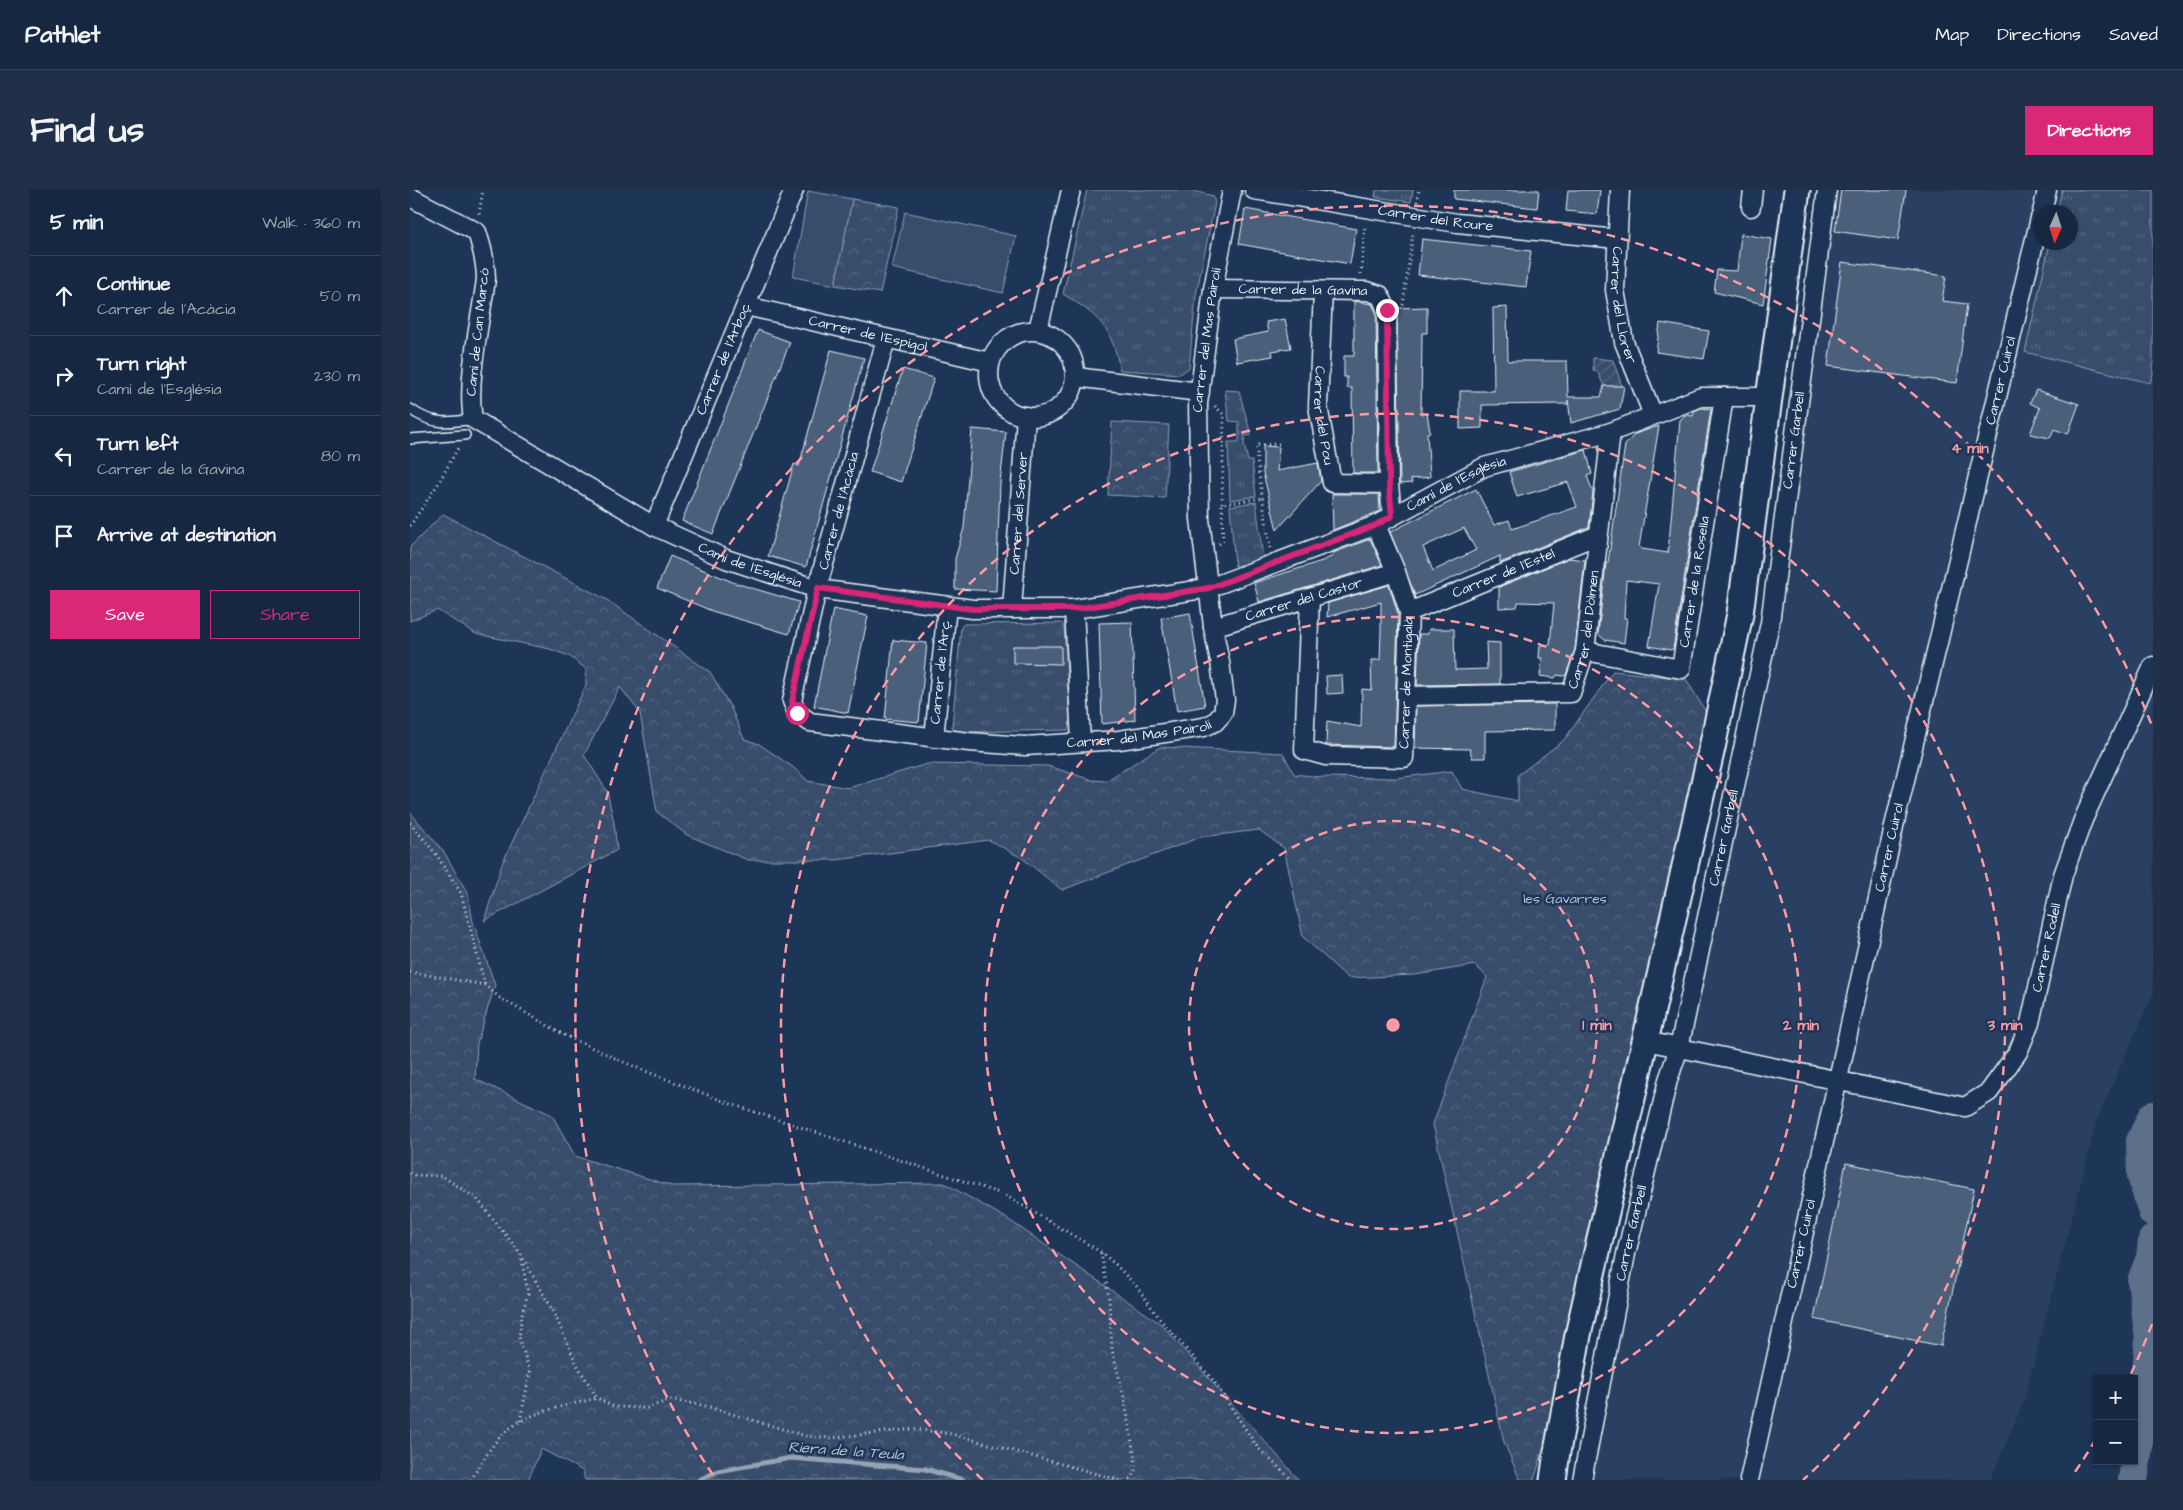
<!DOCTYPE html>
<html lang="en">
<head>
<meta charset="utf-8">
<style>
	body { margin:0; font-family:"Architects Daughter",sans-serif; background:#1f3048; color:#f1f3f6 }
	.controls { position:absolute; right:15px; bottom:15px; display:grid; overflow:hidden; border-radius:0px; box-shadow:0 1px 4px #0004 }
	.controls button { width:45px; height:45px; display:grid; place-items:center; padding:0; border:0; border-bottom:1px solid #35445a; background:#162841; color:#f1f3f6; font:25px sans-serif }
	.compass { position:absolute; left:1623px; top:15px; width:45px; height:45px; border-radius:50%; background:#162841; box-shadow:0 1px 4px #0004; rotate:183deg }
	.stop { position:absolute; width:15px; height:15px; margin:-11px; border:4px solid #db2777; border-radius:50%; background:#fff }
	.stop.end { background:#db2777; border-color:#fff; box-shadow:0 1px 5px #0008 }
	.list { margin:0; padding:0; list-style:none }
	h2 { display:flex; justify-content:space-between; align-items:center; height:65px; margin:0; padding:0 20px; font-size:21px }
	h2 small { font-size:16px; font-weight:400; color:#9ea6b1 }
	.list li { display:grid; grid-template-columns:32px 1fr auto; gap:15px; align-items:center; box-sizing:border-box; height:80px; padding:0 20px; border-top:1px solid #35445a }
	.list b { display:block; font-size:19px; white-space:nowrap }
	.list p { margin:0; font-size:16px; white-space:nowrap; color:#9ea6b1 }
	.list em { font-size:16px; font-style:normal; color:#9ea6b1 }
	.actions { display:flex; gap:10px; padding:15px 20px }
	.actions a { flex:1; padding:11px 0; border:1px solid #db2777; border-radius:0px; text-align:center; font-size:18px; color:#db2777 }
	.actions .main { background:#db2777; color:#fff }
	.icon { flex:none; width:28px; height:28px; fill:none; stroke:currentColor; stroke-width:2; stroke-linecap:round; stroke-linejoin:round }
	.map { position:relative; flex:none; width:1743px; height:1290px; overflow:hidden; border-radius:0px }
	header { display:flex; align-items:center; gap:30px; box-sizing:border-box; height:70px; padding:0 25px; background:#162841; border-bottom:1px solid #35445a }
	header strong { font-size:24px }
	nav { display:flex; gap:28px; margin-inline-start:auto; font-size:18px }
	.intro { display:flex; align-items:center; justify-content:space-between; box-sizing:border-box; height:120px; padding:0 30px }
	h1 { margin:0; font-size:35px }
	.button { padding:12px 22px; border-radius:0px; background:#db2777; color:#fff; font-size:18px; font-weight:700 }
	main { display:flex; gap:30px; padding:0 30px }
	aside { flex:1; background:#162841; border-radius:0px; box-shadow:0 1px 4px #0004 }
	.map>svg:first-child { display:block }
	.built { fill:#2a4162; fill-rule:evenodd }
	.grass { fill:url(#grass-tufts); stroke:#909fb2 }
	.forest { fill:url(#forest-crowns); stroke:#909fb2 }
	.garden { fill:url(#garden-furrows); stroke:#909fb2 }
	.pitch { fill:#374d6c; stroke:#909fb2 }
	.lines { fill:none; stroke-linecap:round; stroke-linejoin:round }
	.stream { stroke:#95a4b5; stroke-width:5 }
	.river { stroke:#5d7089; stroke-width:30 }
	.building { fill:#495e7a; stroke:#e8f1f8; fill-rule:evenodd }
	.service-casing { stroke:#e8f1f8; stroke-width:12 }
	.minor-casing { stroke:#e8f1f8; stroke-width:21 }
	.secondary-casing { stroke:#e8f1f8; stroke-width:29 }
	.path { stroke:#e8f1f8; stroke-width:3; stroke-dasharray:1 4; stroke-linecap:butt }
	.service { stroke:#1d3557; stroke-width:9 }
	.minor { stroke:#1d3557; stroke-width:18 }
	.secondary { stroke:#1d3557; stroke-width:25 }
	.route { stroke:#db2777; stroke-width:6 }
	.ring { fill:none; stroke:#ff9aa2; stroke-width:2.5; stroke-dasharray:9 6 }
	.labels { text-anchor:middle; dominant-baseline:central; stroke-width:5; stroke-linejoin:round; paint-order:stroke }
	.street-label { font-size:14px; fill:#e8f1f8; stroke:#1d3557 }
	.park-label { font-size:14px; fill:#b3c0ce; stroke:#1d3557 }
	.water-label { font-size:15px; font-style:italic; fill:#b7c4d1; stroke:#1d3557 }
	.centre { fill:#ff9aa2; stroke:#1d3557; stroke-width:2.5 }
	.ring-label { font-size:15px; text-anchor:middle; font-weight:bold; fill:#ff9aa2; stroke:#1d3557; stroke-width:5; stroke-linejoin:round; paint-order:stroke }
</style>
</head>
<body>
<header>
<strong>Pathlet</strong>
<nav><a>Map</a><a>Directions</a><a>Saved</a></nav>
</header>
<div class="intro"><h1>Find us</h1><a class="button">Directions</a></div>
<main>
<aside>
<h2>5 min<small>Walk · 360 m</small></h2>
<ul class="list">
<li><svg class="icon" aria-label="ahead" viewBox="0 0 24 24"><path d="M12 20V5M6 11l6-6 6 6"/></svg><div><b>Continue</b><p>Carrer de l'Acàcia</p></div><em>50 m</em></li>
<li><svg class="icon" aria-label="right" viewBox="0 0 24 24"><path d="M7 20v-9h11M14 6l5 5-5 5"/></svg><div><b>Turn right</b><p>Camí de l'Església</p></div><em>230 m</em></li>
<li><svg class="icon" aria-label="left" viewBox="0 0 24 24"><path d="M17 20v-9H6M10 6l-5 5 5 5"/></svg><div><b>Turn left</b><p>Carrer de la Gavina</p></div><em>80 m</em></li>
<li><svg class="icon" aria-label="arrive" viewBox="0 0 24 24"><path d="M6 21V4h12l-3 4 3 4H6"/></svg><div><b>Arrive at destination</b></div></li>
</ul>
<div class="actions"><a class="main">Save</a><a>Share</a></div>
</aside>
<div class="map">
<svg width="1743" height="1290" viewBox="0 0 1743 1290">
	<defs>
		<pattern id="grass-tufts" width="24" height="20" patternUnits="userSpaceOnUse" patternTransform="scale(1.25)"><rect width="24" height="20" fill="#374d6c"/><path d="M3 7l-1-3M5 7V3M7 7l1-3M15 17l-1-3M17 17v-4M19 17l1-3" fill="none" stroke="#546782"/></pattern>
		<pattern id="forest-crowns" width="20" height="18" patternUnits="userSpaceOnUse" patternTransform="scale(1.25)"><rect width="20" height="18" fill="#374d6c"/><path d="M2 6a3 3 0 1 1 6 0M12 15a3 3 0 1 1 6 0" fill="none" stroke="#546782"/></pattern>
		<pattern id="garden-furrows" width="10" height="10" patternUnits="userSpaceOnUse" patternTransform="scale(1.25)"><rect width="10" height="10" fill="#374d6c"/><path d="M-1 1l2-2M0 10L10 0M9 11l2-2" fill="none" stroke="#546782"/></pattern>
	</defs>
	<rect width="100%" height="100%" fill="#1d3557"/>
	<filter id="ink" filterUnits="userSpaceOnUse"><feTurbulence type="fractalNoise" baseFrequency=".02" numOctaves="2"/><feDisplacementMap in="SourceGraphic" scale="10" xChannelSelector="R" yChannelSelector="G"/><feConvolveMatrix kernelMatrix="1 2 1 2 8 2 1 2 1" color-interpolation-filters="sRGB"/></filter>
	<g filter="url(#ink)">
		<path class="built" d="M 1423,0 L 1743,0 L 1743,804 L 1688,927 L 1613,1214 L 1580,1290 L 1182,1290 L 1183,1272 L 1366,433 ZM 1630,22 L 1660,22 L 1660,52 L 1630,52 Z"/>
		<g class="grass">
			<path d="M 677,0 L 780,0 L 803,6 L 805,13 L 786,105 L 779,178 L 770,184 L 710,180 C 702,137 689,126 653,104 Z"/>
			<path d="M 966,0 L 1003,0 L 1001,12 L 965,7 Z"/>
			<path d="M 1652,0 L 1743,0 L 1743,184 L 1740,193 L 1615,162 L 1640,53 L 1660,52 L 1660,22 L 1647,22 Z"/>
			<path d="M 815,200 L 829,201 L 841,245 L 835,246 L 834,254 L 838,271 L 842,271 L 846,306 L 820,310 L 818,252 L 829,252 L 829,232 L 819,231 Z"/>
			<path d="M 846,312 L 853,369 L 825,376 L 820,316 Z"/>
			<path d="M 651,433 L 654,436 L 660,535 L 658,540 L 552,542 L 546,541 L 542,537 L 551,437 L 554,434 Z"/>
		</g>
		<g class="forest">
			<path d="M 442,9 L 489,17 L 470,103 L 425,95 Z"/>
			<path d="M 702,232 L 759,235 L 755,308 L 698,305 Z"/>
			<path d="M 33,324 L 197,410 L 300,482 L 321,518 L 334,549 L 349,554 L 384,578 L 398,591 L 438,598 L 517,574 L 638,576 L 682,590 L 696,591 L 750,557 L 873,563 L 884,584 L 910,587 L 986,588 L 1042,581 L 1052,599 L 1108,611 L 1108,585 L 1154,550 L 1203,481 L 1276,489 L 1306,539 L 1168,1145 L 1124,1290 L 1110,1290 L 1094,1252 L 1023,934 L 1077,787 L 1065,775 L 1005,785 L 938,788 L 893,747 L 874,658 L 849,640 L 791,647 L 652,700 L 612,668 L 579,650 L 426,670 L 338,670 L 277,645 L 247,622 L 230,523 L 210,497 L 174,565 L 197,601 L 204,633 L 207,660 L 74,731 L 92,674 L 176,495 L 176,479 L 159,466 L 140,459 L 66,444 L 27,420 L 0,431 L 0,357 Z"/>
			<path d="M 0,622 L 34,662 L 58,704 L 63,732 L 85,795 L 67,853 L 65,889 L 142,925 L 165,966 L 262,996 L 534,993 L 596,1028 L 751,1134 L 889,1290 L 175,1290 L 173,1281 L 131,1259 L 118,1290 L 0,1290 Z"/>
		</g>
		<path class="garden" d="M 1183,168 L 1203,170 L 1212,196 L 1194,196 L 1187,181 L 1183,180 Z"/>
		<g class="pitch">
			<path d="M 398,1 L 442,9 L 425,95 L 383,87 Z"/>
			<path d="M 495,22 L 606,46 L 593,103 L 482,78 Z"/>
		</g>
		<g class="lines">
			<path class="stream" d="M 289,1290 L 308,1281 L 381,1268 L 515,1279 L 553,1290"/>
			<g class="river">
				<path d="M 1743,926 L 1731,951 L 1732,986 L 1743,1022"/>
				<path d="M 1723,1290 L 1734,1215 L 1740,1149 L 1732,1091 L 1741,1068 L 1743,1050"/>
			</g>
		</g>
		<g class="building">
			<path d="M 1044,0 L 1129,0 L 1127,18 L 1044,9 Z"/>
			<path d="M 1158,0 L 1190,0 L 1187,24 L 1156,21 Z"/>
			<path d="M 1431,0 L 1496,0 L 1488,50 L 1425,41 Z"/>
			<path d="M 835,19 L 946,39 L 940,74 L 829,54 Z"/>
			<path d="M 1331,44 L 1362,49 L 1353,114 L 1304,102 L 1307,80 L 1327,81 Z"/>
			<path d="M 1012,49 L 1121,61 L 1116,97 L 1008,85 Z"/>
			<path d="M 1432,72 L 1536,86 L 1532,111 L 1557,114 L 1547,193 L 1418,176 Z"/>
			<path d="M 944,111 L 962,114 L 966,122 L 968,283 L 943,283 L 942,198 L 937,198 L 937,187 L 934,187 L 934,166 L 944,166 Z"/>
			<path d="M 1017,117 L 1017,143 L 1012,143 L 1011,224 L 1017,223 L 1020,242 L 1017,243 L 1020,287 L 1001,289 L 1002,293 L 990,294 L 987,118 Z"/>
			<path d="M 1097,117 L 1098,171 L 1157,171 L 1158,207 L 1191,207 L 1194,196 L 1214,196 L 1210,219 L 1161,233 L 1158,210 L 1158,214 L 1072,215 L 1072,238 L 1050,239 L 1050,201 L 1084,201 L 1083,118 Z"/>
			<path d="M 875,129 L 881,158 L 862,161 L 863,166 L 827,172 L 823,149 L 858,142 L 856,132 Z"/>
			<path d="M 1250,133 L 1299,141 L 1294,169 L 1246,162 Z"/>
			<path d="M 348,140 L 380,152 L 303,344 L 272,331 Z"/>
			<path d="M 421,160 L 454,168 L 396,377 L 358,366 L 384,274 L 389,276 Z"/>
			<path d="M 493,179 L 524,188 L 491,292 L 460,282 Z"/>
			<path d="M 1626,200 L 1669,214 L 1658,244 L 1644,239 L 1640,248 L 1620,244 L 1630,218 L 1620,213 Z"/>
			<path d="M 1291,218 L 1301,219 L 1263,459 L 1261,460 L 1239,456 L 1249,394 L 1216,390 L 1214,428 L 1217,428 L 1214,453 L 1195,450 L 1188,444 L 1196,373 L 1198,373 L 1215,255 L 1225,244 L 1249,236 L 1229,357 L 1232,359 L 1258,363 L 1270,230 L 1275,225 L 1283,226 L 1284,221 Z"/>
			<path d="M 562,239 L 596,242 L 590,293 L 586,401 L 545,399 L 545,369 L 554,338 Z"/>
			<path d="M 853,256 L 869,257 L 867,281 L 908,273 L 911,291 L 867,340 L 853,283 Z"/>
			<path d="M 1176,260 L 1182,284 L 1177,286 L 1183,302 L 1179,337 L 1090,373 L 1090,366 L 1005,405 L 980,342 L 1066,299 L 1084,335 L 1099,330 L 1102,339 L 1167,317 L 1158,292 L 1107,307 L 1099,282 ZM 1054,338 L 1066,360 L 1023,381 L 1013,357 Z"/>
			<path d="M 922,304 L 969,304 L 970,321 L 923,340 Z"/>
			<path d="M 960,349 L 972,375 L 849,412 L 844,393 L 912,371 L 923,366 L 923,363 Z"/>
			<path d="M 260,366 L 325,393 L 389,412 L 379,444 L 302,421 L 247,398 Z"/>
			<path d="M 1159,368 L 1175,370 L 1165,459 L 1156,485 L 1153,486 L 1147,485 L 1145,488 L 1130,486 L 1132,468 L 1129,468 L 1130,455 L 1140,455 L 1144,413 L 1108,412 L 1107,417 L 1089,418 L 1089,397 Z"/>
			<path d="M 979,395 L 988,424 L 984,557 L 916,555 L 917,531 L 951,537 L 952,499 L 962,500 L 961,470 L 970,470 L 971,442 L 971,412 L 917,427 L 918,413 Z"/>
			<path d="M 423,419 L 458,426 L 438,523 L 404,516 Z"/>
			<path d="M 780,423 L 795,516 L 767,521 L 751,428 Z"/>
			<path d="M 722,432 L 725,530 L 692,534 L 689,433 Z"/>
			<path d="M 1019,439 L 1044,439 L 1045,480 L 1077,479 L 1076,452 L 1090,453 L 1090,494 L 1007,495 L 1009,444 L 1018,444 Z"/>
			<path d="M 483,450 L 517,453 L 509,532 L 475,529 Z"/>
			<path d="M 603,456 L 651,456 L 651,474 L 603,473 Z"/>
			<path d="M 932,485 L 933,503 L 917,504 L 916,486 Z"/>
			<path d="M 1145,514 L 1145,540 L 1075,541 L 1075,568 L 1062,568 L 1060,559 L 1005,558 L 1006,516 Z"/>
			<path d="M 1436,973 L 1564,999 L 1531,1156 L 1404,1129 Z"/>
		</g>
		<g class="lines">
			<defs>
				<g id="service">
					<path d="M 0,219 C 22,235 38,233 63,229"/>
					<path d="M 0,249 L 55,245"/>
				</g>
				<g id="minor">
					<path id="s1" d="M 844,0 L 1047,33 L 1207,49"/>
					<path id="s2" d="M 1210,0 L 1205,100 L 1214,152 L 1243,225"/>
					<path id="s3" d="M 0,7 L 67,42 C 72,58 76,72 76,89 C 71,129 56,189 63,229 L 244,336 L 316,369 L 407,399 L 563,419 L 664,419 L 799,398 L 966,335 L 1074,277 L 1201,242 L 1291,207 L 1360,207"/>
					<path d="M 1341,17 L 1343,0"/>
					<path d="M 1632,22 L 1637,0"/>
					<path id="s4" d="M 803,99 L 957,101 L 970,105 L 977,120 L 979,294 L 982,326"/>
					<path id="s5" d="M 913,101 L 908,216 L 922,293 L 979,294"/>
					<path id="s6" d="M 336,116 L 580,172"/>
					<path d="M 628,140 L 661,0"/>
					<circle cx="622" cy="184" r="43"/>
					<path id="s7" d="M 476,149 L 407,399 L 382,511 L 387,523 L 400,532 L 559,552 L 615,556 L 709,550 L 794,537 L 805,532 L 813,523 L 815,510 L 810,472 L 803,437 L 790,329 L 788,214 L 803,99 L 822,0"/>
					<path d="M 665,187 L 790,202"/>
					<path id="s8" d="M 244,336 L 384,0"/>
					<path id="s9" d="M 900,408 L 894,560 L 916,566 L 994,568 L 999,422 L 986,382 L 966,335"/>
					<path id="s10" d="M 602,419 L 616,226"/>
					<path d="M 664,419 L 671,552"/>
					<path id="s11" d="M 999,422 L 1188,345"/>
					<path id="s12" d="M 803,437 L 986,382"/>
					<path id="s13" d="M 1175,461 L 1271,479 L 1314,207"/>
					<path id="s14" d="M 996,506 L 1161,503 L 1175,461 L 1201,242"/>
					<path id="s15" d="M 524,548 L 537,416"/>
					<path id="s16" d="M 1236,851 L 1555,917 L 1579,902 L 1608,862 L 1620,833 L 1653,685 L 1673,630 L 1743,476"/>
					<path id="s17" d="M 1172,1290 L 1216,1064 L 1258,890 L 1269,858 L 1360,433 L 1417,0"/>
					<path id="s18" d="M 1339,1290 L 1485,632 L 1630,28"/>
				</g>
				<path id="secondary" d="M 1143,1290 L 1147,1262 L 1168,1145 L 1302,558 L 1330,424 L 1387,0"/>
			</defs>
			<use href="#service" class="service-casing"/>
			<use href="#minor" class="minor-casing"/>
			<use href="#secondary" class="secondary-casing"/>
			<g class="path">
				<path d="M 1007,12 L 1009,0"/>
				<path d="M 69,24 L 73,0"/>
				<path d="M 951,84 L 955,35"/>
				<path d="M 993,115 L 1003,43"/>
				<path d="M 805,216 L 814,225 L 812,314"/>
				<path d="M 0,336 L 28,294 L 48,258"/>
				<path d="M 809,354 L 813,351 L 812,314 L 852,308"/>
				<path d="M 860,358 L 847,270 L 847,255 L 869,254"/>
				<path d="M 0,633 L 26,664 L 51,703 L 75,795"/>
				<path d="M 0,782 L 75,795 L 90,808 L 156,846 L 225,877 L 321,914 L 595,1005 L 691,1062 L 706,1075 L 727,1097 L 750,1129 L 803,1190 L 848,1258 L 882,1290"/>
				<path d="M 0,983 L 3,985 L 32,986 L 67,1009 L 110,1063 L 143,1121 L 166,1173 L 187,1208"/>
				<path d="M 691,1063 L 699,1109 L 702,1160 L 714,1206 L 725,1269 L 725,1280 L 723,1287 L 717,1290"/>
				<path d="M 110,1231 L 120,1182 L 109,1147 L 112,1124 L 118,1103 L 111,1066"/>
				<path d="M 61,1290 C 70,1275 81,1255 94,1243 C 118,1221 156,1216 187,1208 L 204,1217 L 237,1218 L 260,1210 L 292,1215 L 396,1246 L 420,1248 L 504,1239 L 542,1244 L 709,1290"/>
			</g>
			<use href="#service" class="service"/>
			<use href="#minor" class="minor"/>
			<use href="#secondary" class="secondary"/>
		</g>
	</g>
	<g class="lines" filter="url(#ink)">
		<path class="route" d="M 387,523 L 382,512 L 408,398 L 563,419 L 664,419 L 799,398 L 966,335 L 982,326 L 979,294 L 977,120"/>
	</g>
	<g class="ring">
		<circle cx="983" cy="835" r="204"/>
		<circle cx="983" cy="835" r="408"/>
		<path d="M573 1290A612 612 0 1 1 1393 1290"/>
		<path d="M1742 1134A816 816 0 0 1 1720 1186M1686 1249A816 816 0 0 1 1663 1285M303 1285A816 816 0 1 1 1742 536"/>
	</g>
	<g class="labels">
		<g class="street-label">
			<text stroke="none"><textPath href="#s1" startOffset="184">Carrer del Roure</textPath></text>
			<text stroke="none"><textPath href="#s4" startOffset="90">Carrer de la Gavina</textPath></text>
			<text stroke="none"><textPath href="#s2" startOffset="116">Carrer del Llorer</textPath></text>
			<text transform="translate(68 142) rotate(-84)">Camí de Can Marcó</text>
			<text stroke="none"><textPath href="#s6" startOffset="125">Carrer de l'Espígol</textPath></text>
			<text stroke="none"><textPath href="#s7" startOffset="1199">Carrer del Mas Pairolí</textPath></text>
			<text stroke="none"><textPath href="#s8" startOffset="181">Carrer de l'Arboç</textPath></text>
			<text stroke="none"><textPath href="#s18" startOffset="1128">Carrer Cuirol</textPath></text>
			<text stroke="none"><textPath href="#s5" startOffset="125">Carrer del Pou</textPath></text>
			<text stroke="none"><textPath href="#s17" startOffset="1062">Carrer Garbell</textPath></text>
			<text stroke="none"><textPath href="#s3" startOffset="1314">Camí de l'Església</textPath></text>
			<text transform="translate(429 321) rotate(-75)">Carrer de l'Acàcia</text>
			<text stroke="none"><textPath href="#s10" startOffset="96">Carrer del Server</textPath></text>
			<text stroke="none"><textPath href="#s3" startOffset="579">Camí de l'Església</textPath></text>
			<text stroke="none"><textPath href="#s11" startOffset="102">Carrer de l'Estel</textPath></text>
			<text stroke="none"><textPath href="#s13" startOffset="186">Carrer de la Rosella</textPath></text>
			<text stroke="none"><textPath href="#s12" startOffset="95">Carrer del Castor</textPath></text>
			<text stroke="none"><textPath href="#s14" startOffset="230">Carrer del Dòlmen</textPath></text>
			<text stroke="none"><textPath href="#s15" startOffset="66">Carrer de l'Arç</textPath></text>
			<text stroke="none"><textPath href="#s9" startOffset="328">Carrer de Montigalà</textPath></text>
			<text stroke="none"><textPath href="#s7" startOffset="734">Carrer del Mas Pairolí</textPath></text>
			<text stroke="none"><textPath href="#s17" startOffset="658">Carrer Garbell</textPath></text>
			<text stroke="none"><textPath href="#s18" startOffset="648">Carrer Cuirol</textPath></text>
			<text stroke="none"><textPath href="#s16" startOffset="512">Carrer Rodell</textPath></text>
			<text stroke="none"><textPath href="#s17" startOffset="252">Carrer Garbell</textPath></text>
			<text stroke="none"><textPath href="#s18" startOffset="242">Carrer Cuirol</textPath></text>
		</g>
		<g class="park-label">
			<text x="1155" y="709">les Gavarres</text>
		</g>
		<g class="water-label">
			<text transform="translate(436 1261) rotate(4)">Riera de la Teula</text>
		</g>
	</g>
	<circle cx="983" cy="835" r="8" class="centre"/>
	<g class="ring-label">
		<text x="1560" y="263">4 min</text>
		<text x="1187" y="840">1 min</text>
		<text x="1391" y="840">2 min</text>
		<text x="1595" y="840">3 min</text>
	</g>
</svg>
<div class="controls">
<button>+</button>
<button>−</button>
</div>
<svg class="compass" viewBox="-18 -18 36 36"><path d="M0-13l5 13h-10z" fill="#e53935"/><path d="M0 13l5-13h-10z" fill="#9ea6b1"/></svg>
<div class="stop" style="left:387px;top:523px"></div>
<div class="stop end" style="left:977px;top:120px"></div>
</div>
</main>
</body>
</html>
